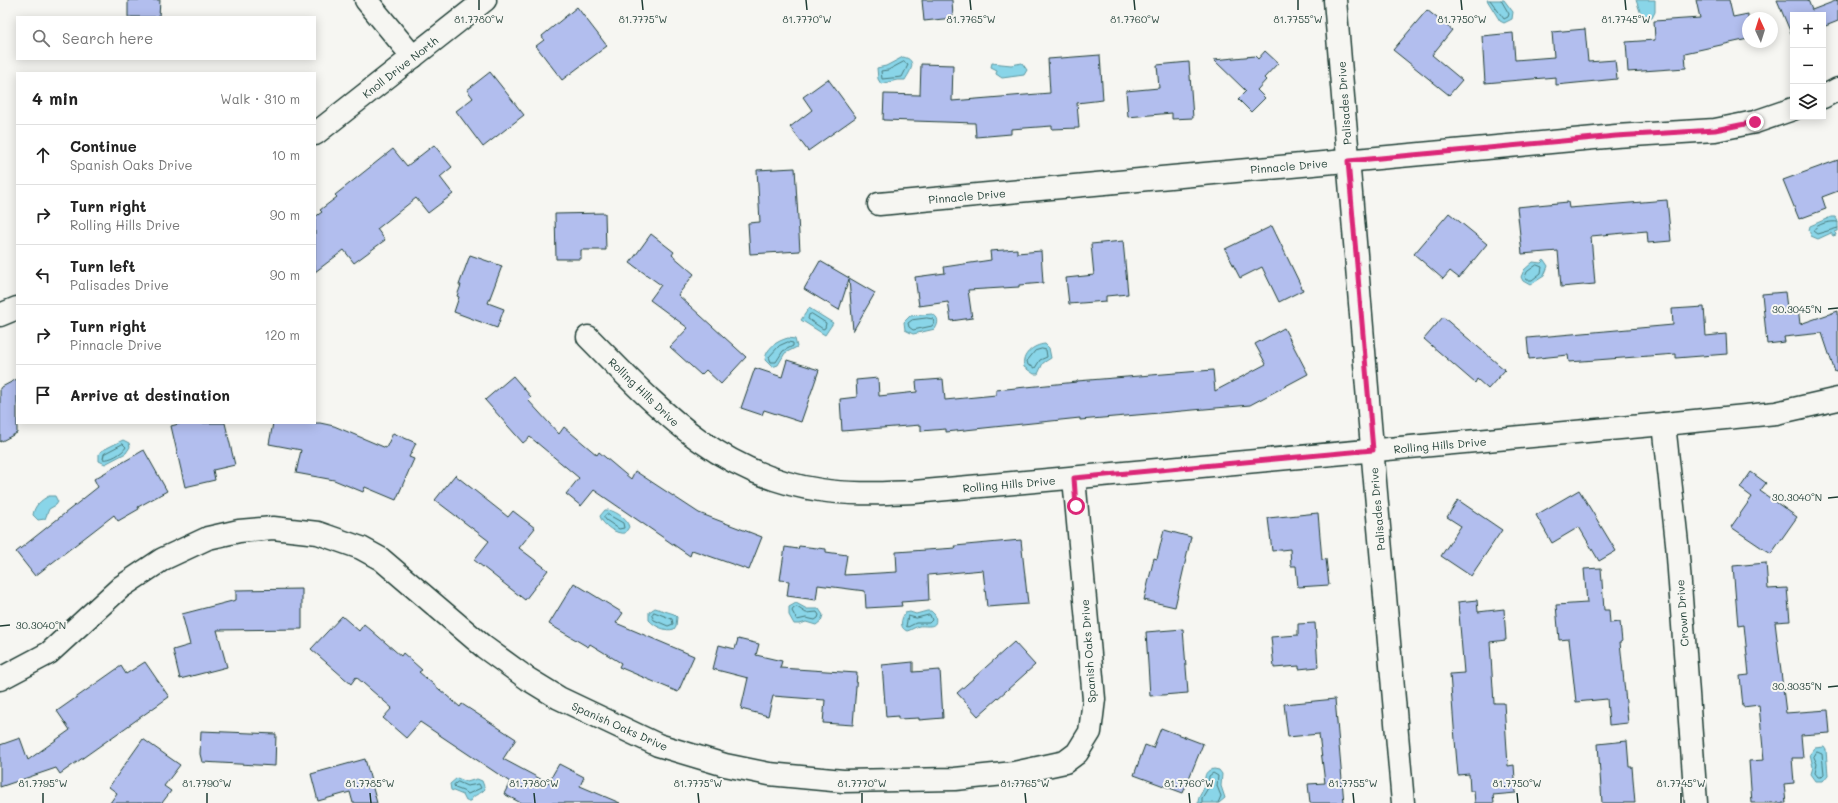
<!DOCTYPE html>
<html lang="en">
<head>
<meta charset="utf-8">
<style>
	body { margin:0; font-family:Mali,sans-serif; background:#f6f6f6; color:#222 }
	.controls { position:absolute; right:12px; top:12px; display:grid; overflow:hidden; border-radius:0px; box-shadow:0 2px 10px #0003 }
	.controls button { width:36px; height:36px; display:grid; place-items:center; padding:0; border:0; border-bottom:1px solid #e0e0e0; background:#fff; color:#222; font:20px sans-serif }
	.compass { position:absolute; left:1742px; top:12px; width:36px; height:36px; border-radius:50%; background:#fff; box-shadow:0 2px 10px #0003; rotate:356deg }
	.stop { position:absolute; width:12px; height:12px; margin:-9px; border:3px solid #db2777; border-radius:50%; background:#fff }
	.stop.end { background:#db2777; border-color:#fff; box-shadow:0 1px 4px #0008 }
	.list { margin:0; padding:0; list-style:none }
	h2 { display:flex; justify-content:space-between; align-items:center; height:52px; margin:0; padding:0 16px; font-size:17px }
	h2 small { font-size:13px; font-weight:400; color:#767676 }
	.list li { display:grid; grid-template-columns:26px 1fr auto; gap:12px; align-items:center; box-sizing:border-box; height:60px; padding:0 16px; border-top:1px solid #e0e0e0 }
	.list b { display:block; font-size:15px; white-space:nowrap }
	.list p { margin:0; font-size:13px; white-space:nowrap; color:#767676 }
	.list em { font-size:13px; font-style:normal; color:#767676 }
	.icon { flex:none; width:22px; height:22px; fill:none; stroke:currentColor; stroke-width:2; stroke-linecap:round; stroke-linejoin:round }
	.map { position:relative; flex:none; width:1838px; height:803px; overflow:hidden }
	.search { position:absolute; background:#fff; box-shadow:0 2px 10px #0003; left:16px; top:16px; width:300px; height:44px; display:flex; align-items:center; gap:10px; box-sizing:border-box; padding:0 14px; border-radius:0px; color:#767676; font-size:15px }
	.panel { position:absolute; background:#fff; box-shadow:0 2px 10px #0003; left:16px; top:72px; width:300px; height:352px; border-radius:0px }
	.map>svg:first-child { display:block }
	.water { fill:#89d5e8; stroke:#5f98a0 }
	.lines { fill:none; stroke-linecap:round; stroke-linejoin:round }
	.shore { stroke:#497a7c; stroke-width:1 }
	.building { fill:#b2beee; stroke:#1f3d34 }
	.minor-casing { stroke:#1f3d34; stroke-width:25 }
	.minor { stroke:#f6f6f2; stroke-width:22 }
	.route { stroke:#db2777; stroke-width:5 }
	.ticks { fill:none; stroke:#1f3d34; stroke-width:1.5 }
	.labels { text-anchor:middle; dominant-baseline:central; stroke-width:4; stroke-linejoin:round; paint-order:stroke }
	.street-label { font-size:11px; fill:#1f3d34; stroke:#f6f6f2 }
	.ticks-label { font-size:10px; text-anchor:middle; fill:#1f3d34; stroke:#f6f6f2; stroke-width:4; stroke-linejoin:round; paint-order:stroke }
</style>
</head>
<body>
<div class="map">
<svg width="1838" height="803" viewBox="0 0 1838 803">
	<rect width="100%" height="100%" fill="#f6f6f2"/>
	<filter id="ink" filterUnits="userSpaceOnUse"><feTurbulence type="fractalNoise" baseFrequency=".025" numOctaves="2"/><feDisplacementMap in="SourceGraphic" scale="8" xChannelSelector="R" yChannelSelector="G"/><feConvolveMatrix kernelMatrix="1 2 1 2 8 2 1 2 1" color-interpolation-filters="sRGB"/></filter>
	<g filter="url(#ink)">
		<g class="water">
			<path d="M 1487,0 L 1504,0 L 1513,12 L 1512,19 L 1504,23 L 1500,21 Z"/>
			<path d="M 1636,0 L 1655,0 L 1655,12 L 1652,18 L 1647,19 L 1642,17 Z"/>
			<path d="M 903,57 C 919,60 909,73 905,80 L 897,80 L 881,84 L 878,79 L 877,68 L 886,66 Z"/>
			<path d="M 992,63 L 1011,65 L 1022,63 L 1027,70 L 1024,75 L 1002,78 L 996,74 L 997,70 L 991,67 Z"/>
			<path d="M 1831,217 L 1835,217 L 1838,221 L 1838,231 L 1835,232 L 1836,235 L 1833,236 L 1831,233 L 1818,239 L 1811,236 L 1809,230 L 1810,226 Z"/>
			<path d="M 1544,260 L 1548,266 L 1544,276 L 1530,285 L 1523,281 L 1521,277 L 1524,270 L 1533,262 L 1541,263 Z"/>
			<path d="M 809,308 L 833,323 L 825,335 L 801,320 Z"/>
			<path d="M 932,314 C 939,317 939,323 935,329 L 913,334 L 905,330 L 904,322 L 910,316 Z"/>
			<path d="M 788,338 L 795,339 L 797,347 L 785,353 L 778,365 L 772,367 L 765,360 C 766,348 777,341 788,338 Z"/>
			<path d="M 1045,344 L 1049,348 L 1051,358 L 1043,363 L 1038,374 L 1034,374 L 1024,367 C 1021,355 1033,345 1045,344 Z"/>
			<path d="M 123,440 L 129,443 L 130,447 L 126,453 L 105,464 L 99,461 L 99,454 L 101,451 Z"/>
			<path d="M 49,496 L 55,496 L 58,502 L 56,505 L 49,509 L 45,519 L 38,520 L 33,515 C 34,506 41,500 49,496 Z"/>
			<path d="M 605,510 C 613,509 627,518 629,527 L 625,533 C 617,535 602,525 600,516 Z"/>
			<path d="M 796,603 L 807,609 L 819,609 L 823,615 L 821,621 L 816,625 L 806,622 L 800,624 L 794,624 L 789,615 L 789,607 Z"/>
			<path d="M 655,608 L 674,614 L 677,617 L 676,626 L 674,629 C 666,632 654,626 649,620 L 649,612 Z"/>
			<path d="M 927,611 L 931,611 L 935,615 C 939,630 927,625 919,626 C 915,627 911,630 907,631 C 899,628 901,619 905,613 L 910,612 L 916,614 Z"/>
			<path d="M 1824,747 L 1826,750 L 1828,775 L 1823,781 L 1816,781 L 1811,774 L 1813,767 L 1810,754 L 1815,748 Z"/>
			<path d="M 1214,769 L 1219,770 L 1222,774 L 1221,786 L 1225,798 L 1219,803 L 1198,803 C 1198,796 1202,794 1204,787 C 1206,779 1202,771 1214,769 Z"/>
			<path d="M 457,778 L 467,782 L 477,779 L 482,781 L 485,789 C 480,795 475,793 470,801 L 466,801 L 463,795 L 451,790 L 450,784 Z"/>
		</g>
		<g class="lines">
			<g class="shore">
				<path d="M 1490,0 L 1504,19 L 1508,17 L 1509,14 L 1501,0"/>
				<path d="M 904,62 L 908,65 L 902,77 L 882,79 L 881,71 L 888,70 Z"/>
				<path d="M 1838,222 C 1831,221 1817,223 1813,231 L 1817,234 L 1838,228"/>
				<path d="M 1537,265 L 1542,267 L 1541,273 L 1532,280 L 1527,280 L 1525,277 L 1527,272 Z"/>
				<path d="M 812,314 L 826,323 L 825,328 L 823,329 L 808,319 L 809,315 Z"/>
				<path d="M 927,318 L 933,319 L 934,323 L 932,326 L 913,330 L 909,327 L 908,323 L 912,320 Z"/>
				<path d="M 788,342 L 793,343 L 793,346 L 783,351 L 776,362 L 771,362 L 769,357 L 779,346 Z"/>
				<path d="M 1042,349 L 1046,350 L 1047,357 L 1040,360 L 1035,368 L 1028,365 L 1027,361 L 1035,351 Z"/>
				<path d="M 123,444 L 126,447 C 123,453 109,461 103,459 L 104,454 Z"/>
				<path d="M 607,514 L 623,523 L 624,528 L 619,529 L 606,520 L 604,517 Z"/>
				<path d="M 797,607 L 806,613 L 817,612 L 819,615 L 818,618 L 815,620 L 806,618 L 797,620 L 792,611 L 793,609 Z"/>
				<path d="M 654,612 L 672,619 L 673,624 L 668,626 L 654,620 L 652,616 Z"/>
				<path d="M 930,615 L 932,620 L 929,623 L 916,623 L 908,627 L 906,626 L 908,616 L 916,618 Z"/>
				<path d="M 1817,752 L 1822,754 L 1824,774 L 1821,777 L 1818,777 L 1815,773 L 1817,764 L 1814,757 Z"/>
				<path d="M 458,782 L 467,786 L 479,784 L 481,788 L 468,794 L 463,791 L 455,788 L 454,785 Z"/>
				<path d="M 1202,803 L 1202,798 L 1208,788 L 1209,776 L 1213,773 L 1218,776 L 1217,786 L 1221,796 L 1218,803"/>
			</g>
		</g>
		<g class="building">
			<path d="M 128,0 L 160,0 L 159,17 L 128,17 Z"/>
			<path d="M 922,0 L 952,0 L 953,18 L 924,21 Z"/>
			<path d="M 1696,0 L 1729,0 L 1733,17 L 1748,14 L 1748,39 L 1685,53 L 1686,68 L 1628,72 L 1626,42 L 1655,40 L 1654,21 L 1700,18 Z"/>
			<path d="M 1777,0 L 1808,0 L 1812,10 L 1838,0 L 1838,21 L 1823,27 L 1823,15 L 1793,15 L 1793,38 Z"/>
			<path d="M 577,7 L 607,46 L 562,80 L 536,46 L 544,40 L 542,36 Z"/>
			<path d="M 1427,10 L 1452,30 L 1432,55 L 1462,80 L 1449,95 L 1393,50 Z"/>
			<path d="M 1585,29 L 1588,62 L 1615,60 L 1617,79 L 1556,85 L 1556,77 L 1485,83 L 1482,36 L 1513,33 L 1515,60 L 1554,57 L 1552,32 Z"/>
			<path d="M 1265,51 L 1278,63 L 1264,78 L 1266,80 L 1257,90 L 1265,98 L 1251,112 L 1238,99 L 1246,91 L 1214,60 L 1255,56 L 1258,59 Z"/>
			<path d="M 1100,55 L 1103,100 L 1077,103 L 1079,128 L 1052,129 L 1052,126 L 1011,129 L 1011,134 L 976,137 L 975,123 L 883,120 L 884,94 L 920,95 L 921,64 L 953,65 L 952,101 L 1050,93 L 1048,59 Z"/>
			<path d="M 1189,62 L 1193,118 L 1172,119 L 1172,113 L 1128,117 L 1126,91 L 1159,88 L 1157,65 Z"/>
			<path d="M 490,72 L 524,115 L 483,147 L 456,111 L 473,98 L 467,90 Z"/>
			<path d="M 828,79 L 856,117 L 808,151 L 790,127 L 812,110 L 803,97 Z"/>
			<path d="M 434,145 L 452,167 L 440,177 L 453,194 L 428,213 L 416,198 L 377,229 L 385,240 L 354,263 L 344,250 L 315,272 L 315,217 L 322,212 L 320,210 L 337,197 L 335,195 L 393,149 L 407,166 Z"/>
			<path d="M 1838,160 L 1838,191 L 1822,197 L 1826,209 L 1799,219 L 1783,180 Z"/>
			<path d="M 795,168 L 800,251 L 750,254 L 748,223 L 760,222 L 757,170 Z"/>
			<path d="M 1667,200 L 1671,241 L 1648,243 L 1647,231 L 1591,236 L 1595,284 L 1561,287 L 1558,251 L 1522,254 L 1517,207 L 1568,202 L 1569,208 Z"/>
			<path d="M 605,213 L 606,250 L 581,250 L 581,259 L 556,259 L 555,214 Z"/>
			<path d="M 1449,213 L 1487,244 L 1459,278 L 1450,271 L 1443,279 L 1414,254 Z"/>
			<path d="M 1272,226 L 1303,290 L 1279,302 L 1262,267 L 1240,278 L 1225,249 Z"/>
			<path d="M 651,234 L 674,252 L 672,255 L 694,274 L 678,295 L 746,357 L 721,384 L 706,370 L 701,375 L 670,347 L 688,328 L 650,300 L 661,285 L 630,263 Z"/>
			<path d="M 1123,241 L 1128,294 L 1106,296 L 1106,301 L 1069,304 L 1066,278 L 1094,275 L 1091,244 Z"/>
			<path d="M 1017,249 L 1017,253 L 1041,251 L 1043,283 L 1019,285 L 1019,287 L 968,290 L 972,318 L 951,321 L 948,302 L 919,306 L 915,277 L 945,273 L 944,267 L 991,260 L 990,251 Z"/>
			<path d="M 470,255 L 502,266 L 488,303 L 504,309 L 497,328 L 454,312 L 459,297 L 457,296 L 461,285 L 459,285 Z"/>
			<path d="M 820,261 L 875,293 L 853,331 L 849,279 L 839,310 L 804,289 Z"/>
			<path d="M 1785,292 L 1787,308 L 1798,307 L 1800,324 L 1838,311 L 1838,371 L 1835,372 L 1822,333 L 1784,337 L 1785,342 L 1767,344 L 1762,294 Z"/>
			<path d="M 1704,307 L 1706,336 L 1726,334 L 1727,354 L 1676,358 L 1676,354 L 1569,362 L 1568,355 L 1529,359 L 1527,338 L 1673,325 L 1672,309 Z"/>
			<path d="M 1443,317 L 1505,370 L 1488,389 L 1477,379 L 1475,383 L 1424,339 Z"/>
			<path d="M 1284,328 L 1308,374 L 1250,405 L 1080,420 L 1080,418 L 946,432 L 946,429 L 921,431 L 921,425 L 842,431 L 840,399 L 857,397 L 856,380 L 878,378 L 879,396 L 917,392 L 916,381 L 943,379 L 945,400 L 996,395 L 996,390 L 1077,382 L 1077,381 L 1213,370 L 1215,391 L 1266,364 L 1255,344 Z"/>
			<path d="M 787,360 L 819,370 L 801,422 L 764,410 L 762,415 L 741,408 L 755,368 L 782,377 Z"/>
			<path d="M 513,376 L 531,397 L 528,400 L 559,434 L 564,427 L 597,455 L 599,452 L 631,479 L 635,471 L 699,513 L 762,537 L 749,570 L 692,550 L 690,556 L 594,490 L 581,506 L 566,494 L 579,478 L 530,437 L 523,443 L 485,400 Z"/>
			<path d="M 17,379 L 17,433 L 0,442 L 0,388 Z"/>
			<path d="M 182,423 L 225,423 L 235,465 L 213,470 L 215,480 L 185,487 L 171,426 Z"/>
			<path d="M 273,423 L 320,423 L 334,426 L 386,448 L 393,433 L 416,443 L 409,457 L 414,459 L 396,500 L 365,487 L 363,492 L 334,480 L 296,473 L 301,450 L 269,444 Z"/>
			<path d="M 144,450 L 167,491 L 138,507 L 139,509 L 118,521 L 114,515 L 35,576 L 16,552 L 98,487 L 94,479 Z"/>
			<path d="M 1751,472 L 1766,483 L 1760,491 L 1797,517 L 1771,554 L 1731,527 L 1752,497 L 1740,488 Z"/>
			<path d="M 455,475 L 508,517 L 513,511 L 535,528 L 519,548 L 548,570 L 525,600 L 474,560 L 489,541 L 435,500 Z"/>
			<path d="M 1579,490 L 1616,551 L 1599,561 L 1579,527 L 1552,543 L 1536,515 Z"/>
			<path d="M 1458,500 L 1502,530 L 1471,576 L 1441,556 L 1461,526 L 1447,517 Z"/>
			<path d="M 1318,513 L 1322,560 L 1326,559 L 1329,585 L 1298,587 L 1296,566 L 1291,566 L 1290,549 L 1272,551 L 1268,518 Z"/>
			<path d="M 1164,530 L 1191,537 L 1175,607 L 1144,600 L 1154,558 L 1157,559 Z"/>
			<path d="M 1021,540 L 1028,604 L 987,607 L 983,570 L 928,575 L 929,600 L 901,602 L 902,606 L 866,608 L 865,591 L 818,585 L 816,600 L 787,596 L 789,581 L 780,580 L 785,547 L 798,549 L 799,546 L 826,549 L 826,552 L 847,555 L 844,575 L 897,572 L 896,552 L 956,548 L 955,546 Z"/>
			<path d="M 1766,563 L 1768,589 L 1787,588 L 1790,621 L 1775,622 L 1786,713 L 1828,710 L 1830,733 L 1801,735 L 1803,758 L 1792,758 L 1794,783 L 1784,784 L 1786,803 L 1752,803 L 1749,761 L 1764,760 L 1759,705 L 1743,707 L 1740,676 L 1749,675 L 1744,625 L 1738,626 L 1733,566 Z"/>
			<path d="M 1601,568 L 1604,610 L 1609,610 L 1610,623 L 1620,622 L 1622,642 L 1620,642 L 1628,723 L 1609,725 L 1607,699 L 1576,702 L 1569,639 L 1559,640 L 1556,605 L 1587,603 L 1584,569 Z"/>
			<path d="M 574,583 L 623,613 L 616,623 L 694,656 L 678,692 L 619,667 L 621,663 L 590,644 L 588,647 L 549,624 Z"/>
			<path d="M 302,589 L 302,629 L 217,630 L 227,667 L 180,679 L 173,650 L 190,645 L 182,614 L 236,600 L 236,590 Z"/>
			<path d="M 1477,600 L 1478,612 L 1504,609 L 1506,640 L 1490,642 L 1494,703 L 1504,703 L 1508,766 L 1514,765 L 1516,793 L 1493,795 L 1494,803 L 1475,803 L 1474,791 L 1470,791 L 1469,774 L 1458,775 L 1455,740 L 1450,674 L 1464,673 L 1458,602 Z"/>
			<path d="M 342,616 L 359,631 L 364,624 L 401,656 L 403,653 L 422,670 L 419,672 L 460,707 L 462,704 L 516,739 L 503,759 L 548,783 L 559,764 L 584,777 L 580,786 L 620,803 L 521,803 L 504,794 L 510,782 L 420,722 L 406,738 L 383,718 L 392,708 L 356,677 L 351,684 L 311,649 Z"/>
			<path d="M 1315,623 L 1318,667 L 1299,669 L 1299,666 L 1274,668 L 1271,637 L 1298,635 L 1298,624 Z"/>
			<path d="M 1183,629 L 1188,693 L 1150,696 L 1146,632 Z"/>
			<path d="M 738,639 L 759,644 L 756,655 L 782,661 L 780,668 L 857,673 L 853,725 L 823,723 L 825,700 L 773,696 L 768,716 L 741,709 L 748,678 L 713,669 L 719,645 L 735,649 Z"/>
			<path d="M 1014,642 L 1035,665 L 978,716 L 957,693 Z"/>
			<path d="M 145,662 L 169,697 L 60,774 L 56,768 L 0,787 L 0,745 L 20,738 L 28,760 L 70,730 L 57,711 L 121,666 L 126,674 Z"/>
			<path d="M 913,662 L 913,672 L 940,670 L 943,718 L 919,720 L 919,718 L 898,719 L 898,716 L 886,717 L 882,665 Z"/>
			<path d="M 1335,699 L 1344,803 L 1310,803 L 1308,784 L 1325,783 L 1319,734 L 1288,737 L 1284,704 Z"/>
			<path d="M 1161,728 L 1203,744 L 1183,793 L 1134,775 L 1145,745 L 1153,748 Z"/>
			<path d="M 201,731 L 276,734 L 275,766 L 202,762 L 200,754 Z"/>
			<path d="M 143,739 L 180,765 L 164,786 L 171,791 L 162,803 L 110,803 L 117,793 L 109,787 Z"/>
			<path d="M 1627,741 L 1629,767 L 1632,767 L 1635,803 L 1602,803 L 1598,744 Z"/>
			<path d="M 365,759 L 377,803 L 353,803 L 350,792 L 318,801 L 311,774 Z"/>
		</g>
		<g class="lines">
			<defs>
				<g id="minor">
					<path d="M 366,0 L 413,57"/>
					<path d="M 1335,0 L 1370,424 L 1403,803"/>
					<path d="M 1823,97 L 1838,89"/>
					<path d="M 315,134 L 485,0"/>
					<path d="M 879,204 L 1616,136 L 1715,130 L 1755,122 L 1793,109"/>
					<path d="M 0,315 L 17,308"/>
					<path d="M 588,337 C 657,407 717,475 820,490 C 851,495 883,493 914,492 L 1664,424 L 1776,413 L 1838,399"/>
					<path d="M 1664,424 L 1677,543 L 1696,803"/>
					<path d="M 0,679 L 49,653 L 121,587 L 163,559 L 208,538 L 239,531 L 273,528 L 318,533 L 361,548 L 381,559 L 484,647 L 528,679 L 559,698 L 658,745 L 725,765 L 769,774 L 843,781 L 955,779 L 1014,773 L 1065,762 L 1077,753 L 1090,732 L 1094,699 L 1074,478"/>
				</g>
			</defs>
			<use href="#minor" class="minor-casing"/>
			<use href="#minor" class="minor"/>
		</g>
	</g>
	<g class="lines" filter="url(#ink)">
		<path class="route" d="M 1076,506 L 1074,478 L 1373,450 L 1348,161 L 1616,136 L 1715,130 L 1755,122"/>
	</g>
	<path class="ticks" d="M 479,0 L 479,10M 642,0 L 643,10M 806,0 L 807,10M 970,0 L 971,10M 1134,0 L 1135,10M 1298,0 L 1298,10M 1461,0 L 1462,10M 1625,0 L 1626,10M 1828,309 L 1838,308M 1828,498 L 1838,497M 0,626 L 10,625M 1828,687 L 1838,686M 43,793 L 43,803M 207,793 L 207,803M 370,793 L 371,803M 534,793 L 535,803M 698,793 L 699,803M 862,793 L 862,803M 1025,793 L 1026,803M 1189,793 L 1190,803M 1353,793 L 1354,803M 1517,793 L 1518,803M 1681,793 L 1681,803"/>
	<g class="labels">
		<g class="street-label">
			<text transform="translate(400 67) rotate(-38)">Knoll Drive North</text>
			<text transform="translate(1344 103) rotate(-94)">Palisades Drive</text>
			<text transform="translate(1289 166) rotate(-5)">Pinnacle Drive</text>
			<text transform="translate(967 196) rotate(-5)">Pinnacle Drive</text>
			<text transform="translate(644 392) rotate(44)">Rolling Hills Drive</text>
			<text transform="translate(1440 445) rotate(-5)">Rolling Hills Drive</text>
			<text transform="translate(1009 484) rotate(-5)">Rolling Hills Drive</text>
			<text transform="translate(1377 509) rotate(-95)">Palisades Drive</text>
			<text transform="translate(1682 613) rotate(-94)">Crown Drive</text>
			<text transform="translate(1088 651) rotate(-94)">Spanish Oaks Drive</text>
			<text transform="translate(620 726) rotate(24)">Spanish Oaks Drive</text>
		</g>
	</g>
	<g class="ticks-label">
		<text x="479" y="23">81.7780°W</text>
		<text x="643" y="23">81.7775°W</text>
		<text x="807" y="23">81.7770°W</text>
		<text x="971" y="23">81.7765°W</text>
		<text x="1135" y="23">81.7760°W</text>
		<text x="1298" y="23">81.7755°W</text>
		<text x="1462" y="23">81.7750°W</text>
		<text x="1626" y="23">81.7745°W</text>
		<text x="1797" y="313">30.3045°N</text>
		<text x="1797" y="501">30.3040°N</text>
		<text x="41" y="629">30.3040°N</text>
		<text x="1797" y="690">30.3035°N</text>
		<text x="43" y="787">81.7795°W</text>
		<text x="207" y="787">81.7790°W</text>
		<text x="370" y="787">81.7785°W</text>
		<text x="534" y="787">81.7780°W</text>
		<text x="698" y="787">81.7775°W</text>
		<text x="862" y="787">81.7770°W</text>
		<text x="1025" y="787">81.7765°W</text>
		<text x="1189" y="787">81.7760°W</text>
		<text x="1353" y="787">81.7755°W</text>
		<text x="1517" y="787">81.7750°W</text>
		<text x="1681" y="787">81.7745°W</text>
	</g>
</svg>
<div class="controls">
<button>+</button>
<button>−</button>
<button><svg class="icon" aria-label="layers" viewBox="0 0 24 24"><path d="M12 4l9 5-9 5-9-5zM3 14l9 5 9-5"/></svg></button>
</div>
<svg class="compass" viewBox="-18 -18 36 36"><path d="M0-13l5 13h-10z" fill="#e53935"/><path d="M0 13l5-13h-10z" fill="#767676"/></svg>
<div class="stop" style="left:1076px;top:506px"></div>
<div class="stop end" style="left:1755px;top:122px"></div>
<div class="search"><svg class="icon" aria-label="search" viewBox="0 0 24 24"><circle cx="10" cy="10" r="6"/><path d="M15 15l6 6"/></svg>Search here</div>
<section class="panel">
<h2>4 min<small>Walk · 310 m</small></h2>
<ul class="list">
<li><svg class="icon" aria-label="ahead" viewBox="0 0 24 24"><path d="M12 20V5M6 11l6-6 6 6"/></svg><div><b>Continue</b><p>Spanish Oaks Drive</p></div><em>10 m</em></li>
<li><svg class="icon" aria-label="right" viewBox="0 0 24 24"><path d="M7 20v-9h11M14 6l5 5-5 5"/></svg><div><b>Turn right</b><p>Rolling Hills Drive</p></div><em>90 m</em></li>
<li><svg class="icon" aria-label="left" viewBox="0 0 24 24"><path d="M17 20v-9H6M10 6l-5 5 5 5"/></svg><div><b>Turn left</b><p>Palisades Drive</p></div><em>90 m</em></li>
<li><svg class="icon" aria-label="right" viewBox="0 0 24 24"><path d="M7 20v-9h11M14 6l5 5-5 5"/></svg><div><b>Turn right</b><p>Pinnacle Drive</p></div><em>120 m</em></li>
<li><svg class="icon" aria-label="arrive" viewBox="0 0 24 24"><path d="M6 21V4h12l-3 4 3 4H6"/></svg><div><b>Arrive at destination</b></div></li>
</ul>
</section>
</div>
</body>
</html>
